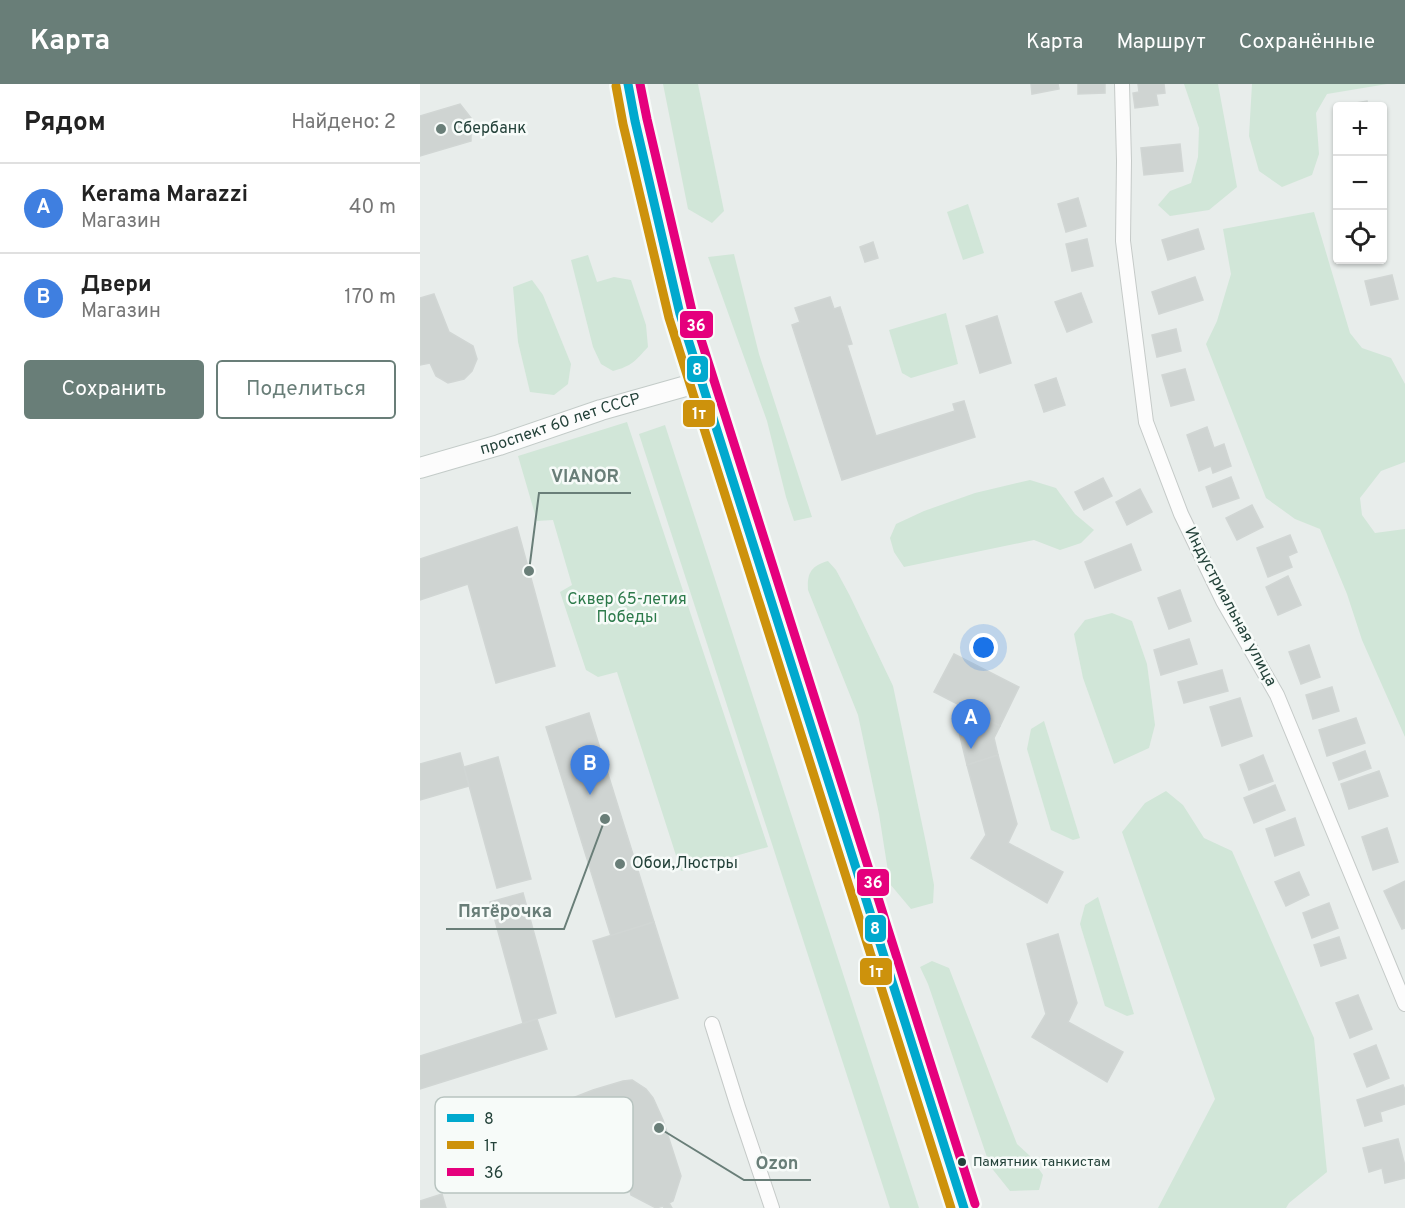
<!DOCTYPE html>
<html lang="ru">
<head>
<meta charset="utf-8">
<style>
	body { margin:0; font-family:Overpass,sans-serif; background:#f6f6f6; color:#222 }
	.controls { position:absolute; right:18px; top:18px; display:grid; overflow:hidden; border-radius:6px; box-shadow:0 2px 4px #0004 }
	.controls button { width:54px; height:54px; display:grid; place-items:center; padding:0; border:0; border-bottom:2px solid #e0e0e0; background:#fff; color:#222; font:30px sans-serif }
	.you { position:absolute; left:564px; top:564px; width:21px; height:21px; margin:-15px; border:4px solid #fff; border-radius:50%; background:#1a73e8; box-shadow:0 0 0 9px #1a73e833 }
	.badge { display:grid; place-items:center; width:39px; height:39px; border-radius:50%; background:#697e78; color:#fff; font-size:20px; font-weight:700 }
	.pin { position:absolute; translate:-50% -50px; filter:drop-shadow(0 2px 3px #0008) }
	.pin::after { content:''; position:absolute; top:32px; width:21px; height:18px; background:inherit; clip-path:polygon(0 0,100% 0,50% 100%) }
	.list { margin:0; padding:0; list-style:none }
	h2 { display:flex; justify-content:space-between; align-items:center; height:78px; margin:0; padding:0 24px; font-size:26px }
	h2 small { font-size:20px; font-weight:400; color:#767676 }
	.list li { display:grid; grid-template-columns:39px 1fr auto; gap:18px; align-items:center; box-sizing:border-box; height:90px; padding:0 24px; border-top:2px solid #e0e0e0 }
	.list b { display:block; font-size:22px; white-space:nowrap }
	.list p { margin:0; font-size:20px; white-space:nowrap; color:#767676 }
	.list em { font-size:20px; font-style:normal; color:#767676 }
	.actions { display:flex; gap:12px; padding:18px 24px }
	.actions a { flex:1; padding:14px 0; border:2px solid #697e78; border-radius:6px; text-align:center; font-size:21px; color:#697e78 }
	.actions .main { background:#697e78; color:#fff }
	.icon { flex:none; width:33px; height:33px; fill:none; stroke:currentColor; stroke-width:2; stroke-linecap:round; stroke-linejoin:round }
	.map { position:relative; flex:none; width:985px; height:1124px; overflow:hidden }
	header { display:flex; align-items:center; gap:36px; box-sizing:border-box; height:84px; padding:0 30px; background:#697e78; color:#fff }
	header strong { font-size:28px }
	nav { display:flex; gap:33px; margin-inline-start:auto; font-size:21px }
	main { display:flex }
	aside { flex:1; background:#fff }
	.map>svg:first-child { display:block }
	.green { fill:#d1e6d8 }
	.building { fill:#cfd4d2; stroke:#d1d6d4; stroke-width:1.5 }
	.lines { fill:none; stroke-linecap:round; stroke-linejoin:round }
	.street-casing { stroke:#c5cac8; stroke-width:16 }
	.secondary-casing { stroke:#c3cbc8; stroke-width:22 }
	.street { stroke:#fcfcfc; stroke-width:14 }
	.secondary { stroke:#fcfcfc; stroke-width:20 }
	.bus-1-casing { stroke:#f7fbf9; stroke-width:14 }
	.bus-2-casing { stroke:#f7fbf9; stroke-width:14 }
	.bus-3-casing { stroke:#f7fbf9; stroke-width:14 }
	.bus-1 { stroke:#00a9ce; stroke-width:9 }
	.bus-2 { stroke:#cd920c; stroke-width:9 }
	.bus-3 { stroke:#e5007d; stroke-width:9 }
	.poi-dot { fill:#697e78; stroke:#f7fbf9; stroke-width:2 }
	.bus-dot { fill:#24423a; stroke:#f7fbf9; stroke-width:2 }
	.labels { text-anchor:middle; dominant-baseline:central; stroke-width:5; stroke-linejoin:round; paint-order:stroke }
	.bus-label { font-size:14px; fill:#24423a; stroke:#f7fbf9; text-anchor:start }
	.poi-label { font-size:16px; fill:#24423a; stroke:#f7fbf9; text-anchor:start }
	.street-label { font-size:16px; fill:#24423a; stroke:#f7fbf9 }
	.park-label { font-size:16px; fill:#2d7a4b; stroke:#f7fbf9 }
	.key { fill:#f7fbf9; stroke:#b8c4c0; stroke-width:1.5 }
	.key-label { font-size:16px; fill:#24423a }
	.leader { fill:none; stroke:#697e78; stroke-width:2 }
	.callout-dot { fill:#697e78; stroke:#f7fbf9; stroke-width:2 }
	.callout-label { font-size:18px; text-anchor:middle; font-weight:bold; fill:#697e78; stroke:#f7fbf9; stroke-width:5; stroke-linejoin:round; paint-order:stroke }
	.line-badge { stroke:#f7fbf9; stroke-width:2 }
	.badge-label { font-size:16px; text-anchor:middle; font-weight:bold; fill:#fff }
</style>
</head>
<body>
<header>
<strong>Карта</strong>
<nav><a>Карта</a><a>Маршрут</a><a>Сохранённые</a></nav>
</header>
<main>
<aside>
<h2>Рядом<small>Найдено: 2</small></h2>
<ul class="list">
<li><span class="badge" style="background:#3f7fe0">A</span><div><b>Kerama Marazzi</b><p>Магазин</p></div><em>40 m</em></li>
<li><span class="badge" style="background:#3f7fe0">B</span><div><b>Двери</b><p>Магазин</p></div><em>170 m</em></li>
</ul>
<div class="actions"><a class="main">Сохранить</a><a>Поделиться</a></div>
</aside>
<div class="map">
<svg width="985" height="1124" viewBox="0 0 985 1124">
	<rect width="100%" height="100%" fill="#e8edeb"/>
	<g class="green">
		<path d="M 243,0 L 278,0 L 304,127 L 292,139 L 268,125 Z"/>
		<path d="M 764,0 L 798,0 L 817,103 L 789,126 L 750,132 L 738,121 L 750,107 L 771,99 L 778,73 L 779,44 Z"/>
		<path d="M 832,0 L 967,0 L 907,10 L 896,29 L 899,70 L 892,91 L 862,103 L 839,87 L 829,52 Z"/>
		<path d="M 548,120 L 564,169 L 543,176 L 527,128 Z"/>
		<path d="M 894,128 L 930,249 L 942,264 L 971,274 L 985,300 L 985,378 L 961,387 L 940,414 L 942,431 L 955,449 L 985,445 L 985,653 L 942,556 L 927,510 L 900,445 L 875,435 L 846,414 L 786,260 L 797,237 L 811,190 L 803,145 Z"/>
		<path d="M 314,170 L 339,270 L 392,433 L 374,437 L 366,413 L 347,337 L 288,173 Z"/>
		<path d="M 168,171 L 177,198 L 194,193 L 211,196 L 226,241 L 228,263 C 215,277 212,282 193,287 L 181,280 L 173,263 L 151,176 Z"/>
		<path d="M 112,196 L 123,211 L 151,280 L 148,300 L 134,311 L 110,308 L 98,258 L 93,203 Z"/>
		<path d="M 526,229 L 538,280 L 491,294 L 482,289 L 469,246 Z"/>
		<path d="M 207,338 L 348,763 L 261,787 L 197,588 L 178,593 L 166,586 L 140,508 L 152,501 L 133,436 L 117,437 L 98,372 Z"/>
		<path d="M 245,341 L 499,1124 L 470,1124 L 219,350 Z"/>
		<path d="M 610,396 L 636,404 L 655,430 L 674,446 L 661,459 L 640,466 L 614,456 L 484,483 L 474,468 L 470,454 L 476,440 L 504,427 L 555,409 Z"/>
		<path d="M 408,477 L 416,486 L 430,512 L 473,602 L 506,759 L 514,801 L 513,819 L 491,825 L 470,800 L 459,730 L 438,631 L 388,506 C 387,489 391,482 408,477 Z"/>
		<path d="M 692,529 L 712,537 L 727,580 L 735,641 L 729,664 L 694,680 L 663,594 L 654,550 L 665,536 Z"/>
		<path d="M 624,637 L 660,754 L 653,756 L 631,746 L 607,665 L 611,645 Z"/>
		<path d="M 746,707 L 763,721 L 784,754 L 812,767 L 894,954 L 907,1088 L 869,1119 L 866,1124 L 738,1124 L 795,1015 L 702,748 L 725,719 Z"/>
		<path d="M 678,813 L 714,930 L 707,932 L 685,922 L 660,840 L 665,821 Z"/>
		<path d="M 512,877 L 529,884 L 597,1060 L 610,1072 L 623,1091 L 619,1106 L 590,1107 L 570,1082 L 508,900 L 500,883 Z"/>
	</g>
	<g class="building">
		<path d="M 611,0 L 638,0 L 639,5 L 612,10 Z"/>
		<path d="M 658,0 L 685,0 L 685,9 L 658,10 Z"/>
		<path d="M 718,0 L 744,0 L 745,9 L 736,10 L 738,21 L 715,24 L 713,9 L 719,8 Z"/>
		<path d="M 947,17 L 948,22 L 918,22 Z"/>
		<path d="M 40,20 L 51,34 L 51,57 L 0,72 L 0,32 Z"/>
		<path d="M 760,60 L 763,87 L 724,91 L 721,64 Z"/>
		<path d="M 658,114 L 666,142 L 646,148 L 638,120 Z"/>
		<path d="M 778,145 L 784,165 L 748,176 L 742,156 Z"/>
		<path d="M 667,155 L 673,182 L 652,187 L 646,160 Z"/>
		<path d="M 453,158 L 458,174 L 445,178 L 440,163 Z"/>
		<path d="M 972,191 L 978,215 L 951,221 L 945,197 Z"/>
		<path d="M 775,193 L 783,216 L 739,230 L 732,208 Z"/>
		<path d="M 661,209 L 672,238 L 647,248 L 635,218 Z"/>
		<path d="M 14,210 L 29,248 L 53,262 L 57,275 L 52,287 L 44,295 L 28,299 L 16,292 L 10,279 L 0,281 L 0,214 Z"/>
		<path d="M 410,213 L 414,225 L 420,223 L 432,260 L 427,261 L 456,352 L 535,327 L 533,320 L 544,317 L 555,353 L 422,396 L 372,241 L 380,238 L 375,224 Z"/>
		<path d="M 577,232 L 591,279 L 560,289 L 546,242 Z"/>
		<path d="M 756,245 L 761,267 L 737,273 L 732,251 Z"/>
		<path d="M 765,285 L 774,316 L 751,322 L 742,291 Z"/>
		<path d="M 636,294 L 645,321 L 624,328 L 615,301 Z"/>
		<path d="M 787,343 L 794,364 L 804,360 L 811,382 L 793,389 L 791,382 L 779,387 L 767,351 Z"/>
		<path d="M 811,393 L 819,414 L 793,423 L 786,403 Z"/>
		<path d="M 683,394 L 692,412 L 664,426 L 655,408 Z"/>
		<path d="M 720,405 L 732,428 L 707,441 L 696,418 Z"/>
		<path d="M 832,421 L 843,443 L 817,456 L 806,434 Z"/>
		<path d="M 97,443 L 135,582 L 76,599 L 48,500 L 0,516 L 0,475 Z"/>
		<path d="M 870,451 L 877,468 L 868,472 L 872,483 L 848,493 L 837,464 Z"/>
		<path d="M 711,460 L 721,486 L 675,504 L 665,478 Z"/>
		<path d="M 868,492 L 881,521 L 858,531 L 846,503 Z"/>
		<path d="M 760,506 L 771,537 L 749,545 L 738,514 Z"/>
		<path d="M 769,555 L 777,580 L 741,591 L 734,566 Z"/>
		<path d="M 889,561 L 900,593 L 881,600 L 869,568 Z"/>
		<path d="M 534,570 L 599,603 L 580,642 L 514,608 Z"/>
		<path d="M 802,586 L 808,607 L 764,619 L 758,598 Z"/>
		<path d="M 912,603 L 919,627 L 893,635 L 886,611 Z"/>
		<path d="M 820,614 L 832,652 L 802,662 L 790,623 Z"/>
		<path d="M 550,627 L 580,642 L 574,654 L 578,671 L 547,681 L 539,648 Z"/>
		<path d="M 169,629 L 234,838 L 191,852 L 126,643 Z"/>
		<path d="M 936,634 L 945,659 L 907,672 L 899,646 Z"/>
		<path d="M 945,667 L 951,684 L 919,696 L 913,679 Z"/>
		<path d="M 40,669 L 49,702 L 0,716 L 0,680 Z"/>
		<path d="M 578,671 L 597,740 L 588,759 L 643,788 L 627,819 L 551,774 L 566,751 L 547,681 Z"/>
		<path d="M 843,671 L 853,697 L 829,706 L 820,681 Z"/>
		<path d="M 78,673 L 111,795 L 77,804 L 44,683 Z"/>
		<path d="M 959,687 L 968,712 L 929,725 L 921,700 Z"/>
		<path d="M 855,701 L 865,726 L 834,739 L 824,714 Z"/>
		<path d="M 875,734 L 884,761 L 855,772 L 846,745 Z"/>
		<path d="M 967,744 L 978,778 L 953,786 L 942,753 Z"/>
		<path d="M 879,788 L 889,811 L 866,822 L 855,798 Z"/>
		<path d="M 985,797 L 985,844 L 982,845 L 964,807 Z"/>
		<path d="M 103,809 L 136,929 L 103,939 L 70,818 Z"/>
		<path d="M 909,819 L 918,844 L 892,854 L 883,829 Z"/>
		<path d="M 234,838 L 258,914 L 196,933 L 173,857 Z"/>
		<path d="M 638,850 L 657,919 L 648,938 L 703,968 L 687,998 L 612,953 L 626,930 L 607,860 Z"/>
		<path d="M 919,853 L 926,874 L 901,882 L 894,861 Z"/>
		<path d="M 938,911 L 952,945 L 930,954 L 916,919 Z"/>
		<path d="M 117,935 L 127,965 L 0,1005 L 0,972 Z"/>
		<path d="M 956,961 L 969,994 L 947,1003 L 934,970 Z"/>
		<path d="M 212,996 L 226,1005 L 233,1014 L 243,1036 L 261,1092 L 253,1117 L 249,1119 L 252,1124 L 244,1124 L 243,1122 L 236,1124 L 211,1111 L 202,1076 L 207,1075 L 203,1065 L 193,1058 L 183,1062 L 186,1068 L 149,1078 L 115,1062 L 110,1043 L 124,1025 L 173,1006 L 203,997 Z"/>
		<path d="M 983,1001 L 985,1006 L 985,1020 L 960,1028 L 962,1037 L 945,1042 L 937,1016 Z"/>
		<path d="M 978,1055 L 985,1082 L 985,1094 L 965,1099 L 962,1084 L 949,1088 L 943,1064 Z"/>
		<path d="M 22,1110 L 26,1124 L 0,1124 L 0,1117 Z"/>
	</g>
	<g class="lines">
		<defs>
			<g id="street">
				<path d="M 702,0 L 704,77 L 703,157 L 726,338 L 761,430 L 803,517 L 857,611 L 985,920"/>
				<path d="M 292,940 L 318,1023 L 352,1124"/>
			</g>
			<g id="secondary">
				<path d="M 208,0 L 215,37 L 260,230 L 544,1124"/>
				<path id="s1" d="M 0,384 L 79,361 L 181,326 L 280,298"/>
			</g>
		</defs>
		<use href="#street" class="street-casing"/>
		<use href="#secondary" class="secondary-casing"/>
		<use href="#street" class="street"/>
		<use href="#secondary" class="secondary"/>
		<defs>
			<path id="bus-1" d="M 208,0 L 215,37 L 260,230 L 544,1124"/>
			<path id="bus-2" d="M 196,2 L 203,40 L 249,234 L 531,1124"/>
			<path id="bus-3" d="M 220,0 L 227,35 L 272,227 L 555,1120"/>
		</defs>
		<use href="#bus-1" class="bus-1-casing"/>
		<use href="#bus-2" class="bus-2-casing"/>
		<use href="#bus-3" class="bus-3-casing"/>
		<use href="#bus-1" class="bus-1"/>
		<use href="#bus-2" class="bus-2"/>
		<use href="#bus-3" class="bus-3"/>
	</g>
	<g class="poi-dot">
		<circle cx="21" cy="45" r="6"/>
		<circle cx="200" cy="780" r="6"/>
	</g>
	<circle class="bus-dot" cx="542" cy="1078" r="5"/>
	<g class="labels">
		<g class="bus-label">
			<text x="553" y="1078">Памятник танкистам</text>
		</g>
		<g class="poi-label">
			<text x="33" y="45">Сбербанк</text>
			<text x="212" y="780">Обои,Люстры</text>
		</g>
		<g class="street-label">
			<text stroke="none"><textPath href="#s1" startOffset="147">проспект 60 лет СССР</textPath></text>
			<text transform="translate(810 523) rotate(62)">Индустриальная улица</text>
		</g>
		<g class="park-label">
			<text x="207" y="516">Сквер 65-летия<tspan x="207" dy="18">Победы</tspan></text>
		</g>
	</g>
	<rect x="15" y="1013" width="198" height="96" rx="9" class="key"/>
	<rect x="27" y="1030" width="27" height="8" fill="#00a9ce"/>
	<rect x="27" y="1057" width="27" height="8" fill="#cd920c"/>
	<rect x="27" y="1084" width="27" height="8" fill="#e5007d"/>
	<g class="key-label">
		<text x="64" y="1040">8</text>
		<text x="64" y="1067">1т</text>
		<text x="64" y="1094">36</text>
	</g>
	<path class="leader" d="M109 487L119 409H211M185 735L144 845H26M239 1044L324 1096H391"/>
	<g class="callout-dot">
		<circle cx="109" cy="487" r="6"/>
		<circle cx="185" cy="735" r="6"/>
		<circle cx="239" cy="1044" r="6"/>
	</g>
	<g class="callout-label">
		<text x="165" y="398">VIANOR</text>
		<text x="85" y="833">Пятёрочка</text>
		<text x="357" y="1085">Ozon</text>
	</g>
	<g class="line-badge">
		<rect x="259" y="226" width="35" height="29" rx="6" fill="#e5007d"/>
		<rect x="266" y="271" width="23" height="28" rx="6" fill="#00a9ce"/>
		<rect x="262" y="315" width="34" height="29" rx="6" fill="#cd920c"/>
		<rect x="436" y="784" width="34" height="29" rx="6" fill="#e5007d"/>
		<rect x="444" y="830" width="23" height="29" rx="6" fill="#00a9ce"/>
		<rect x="439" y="873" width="34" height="29" rx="6" fill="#cd920c"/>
	</g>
	<g class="badge-label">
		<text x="276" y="247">36</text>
		<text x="277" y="291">8</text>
		<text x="279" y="335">1т</text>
		<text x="453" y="804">36</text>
		<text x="455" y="850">8</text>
		<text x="456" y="893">1т</text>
	</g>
</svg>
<div class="controls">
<button>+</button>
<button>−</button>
<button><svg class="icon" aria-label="locate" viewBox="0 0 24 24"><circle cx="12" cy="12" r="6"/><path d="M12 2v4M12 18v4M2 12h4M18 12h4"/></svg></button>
</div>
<div class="you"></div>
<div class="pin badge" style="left:551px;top:665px;background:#3f7fe0">A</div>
<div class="pin badge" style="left:170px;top:711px;background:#3f7fe0">B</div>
</div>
</main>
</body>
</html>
